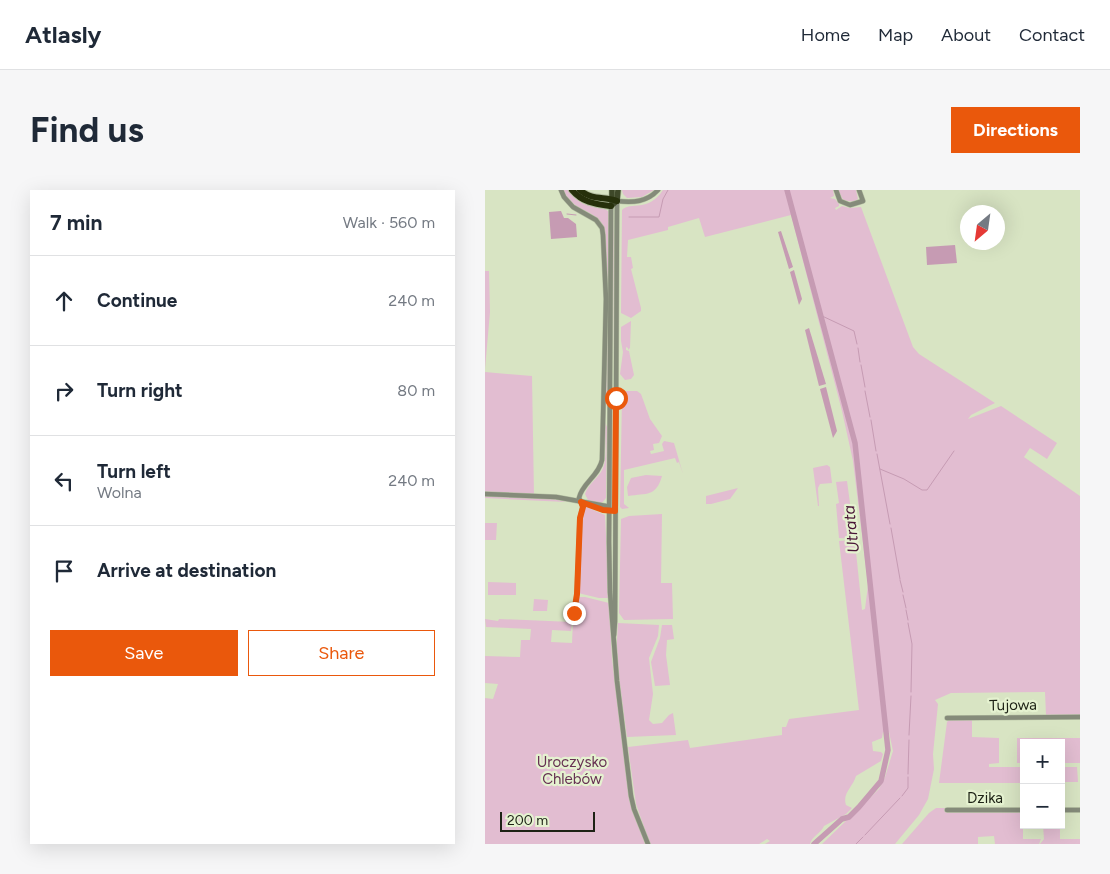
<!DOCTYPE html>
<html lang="en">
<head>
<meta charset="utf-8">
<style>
	body { margin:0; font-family:Figtree,sans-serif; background:#f6f6f7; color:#1f2937 }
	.controls { position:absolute; right:15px; bottom:15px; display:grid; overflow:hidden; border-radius:0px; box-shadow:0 5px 20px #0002 }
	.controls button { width:45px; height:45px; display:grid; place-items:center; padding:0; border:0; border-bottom:1px solid #e0e1e3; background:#fff; color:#1f2937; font:25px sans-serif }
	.compass { position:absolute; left:475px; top:15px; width:45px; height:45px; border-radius:50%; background:#fff; box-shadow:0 5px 20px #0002; rotate:209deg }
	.scale { position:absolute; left:15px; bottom:12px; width:95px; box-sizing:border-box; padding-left:5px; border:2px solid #1d2215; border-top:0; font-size:14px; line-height:18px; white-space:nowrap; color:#1d2215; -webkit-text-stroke:4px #e5f2d0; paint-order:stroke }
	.stop { position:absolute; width:15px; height:15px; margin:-11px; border:4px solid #ea580c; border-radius:50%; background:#fff }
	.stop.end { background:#ea580c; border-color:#fff; box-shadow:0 1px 5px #0008 }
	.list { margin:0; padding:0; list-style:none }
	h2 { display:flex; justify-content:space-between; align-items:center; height:65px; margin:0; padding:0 20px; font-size:21px }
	h2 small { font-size:16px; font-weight:400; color:#747a83 }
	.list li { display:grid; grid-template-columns:32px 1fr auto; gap:15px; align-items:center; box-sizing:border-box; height:90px; padding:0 20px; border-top:1px solid #e0e1e3 }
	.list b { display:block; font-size:19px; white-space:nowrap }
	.list p { margin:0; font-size:16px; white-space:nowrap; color:#747a83 }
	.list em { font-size:16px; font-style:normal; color:#747a83 }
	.actions { display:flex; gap:10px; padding:15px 20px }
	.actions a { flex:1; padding:11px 0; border:1px solid #ea580c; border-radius:0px; text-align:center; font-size:18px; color:#ea580c }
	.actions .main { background:#ea580c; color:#fff }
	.icon { flex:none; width:28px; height:28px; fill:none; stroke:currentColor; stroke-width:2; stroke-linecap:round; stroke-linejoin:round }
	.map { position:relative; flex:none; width:595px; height:654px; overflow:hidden; border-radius:0px }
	header { display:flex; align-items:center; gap:30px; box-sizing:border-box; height:70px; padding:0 25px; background:#fff; border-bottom:1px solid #e0e1e3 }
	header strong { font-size:24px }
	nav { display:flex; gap:28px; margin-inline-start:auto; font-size:18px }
	.intro { display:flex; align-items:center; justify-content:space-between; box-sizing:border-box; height:120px; padding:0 30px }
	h1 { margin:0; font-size:35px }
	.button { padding:12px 22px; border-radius:0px; background:#ea580c; color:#fff; font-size:18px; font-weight:700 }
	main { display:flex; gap:30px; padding:0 30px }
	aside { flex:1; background:#fff; border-radius:0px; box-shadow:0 5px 20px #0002 }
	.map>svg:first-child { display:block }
	.green { fill:#e2bdd1 }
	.water { fill:#c69bb3 }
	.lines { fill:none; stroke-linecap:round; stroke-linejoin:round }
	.stream { stroke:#c69bb3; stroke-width:1 }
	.river { stroke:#c69bb3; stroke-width:5.5 }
	.minor-casing { stroke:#b6c1a4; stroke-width:5.5 }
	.major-casing { stroke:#b6c1a4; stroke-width:7 }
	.highway-casing { stroke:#b6c1a4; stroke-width:8 }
	.minor { stroke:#858b7a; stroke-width:4.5 }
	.major { stroke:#3e4829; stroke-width:5.5 }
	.highway { stroke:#26300b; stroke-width:6 }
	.route { stroke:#ea580c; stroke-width:6 }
	.labels { text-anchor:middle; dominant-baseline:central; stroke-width:4.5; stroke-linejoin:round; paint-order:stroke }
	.street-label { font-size:15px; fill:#1d2215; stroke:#e5f2d0 }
	.park-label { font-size:15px; fill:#663052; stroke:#e5f2d0 }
	.water-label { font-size:16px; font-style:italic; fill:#481436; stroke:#e5f2d0 }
</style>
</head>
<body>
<header>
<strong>Atlasly</strong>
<nav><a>Home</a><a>Map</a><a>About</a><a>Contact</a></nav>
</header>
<div class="intro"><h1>Find us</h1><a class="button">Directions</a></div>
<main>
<aside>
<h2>7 min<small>Walk · 560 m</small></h2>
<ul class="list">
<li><svg class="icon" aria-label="ahead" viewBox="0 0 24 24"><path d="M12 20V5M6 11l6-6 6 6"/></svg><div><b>Continue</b></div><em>240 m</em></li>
<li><svg class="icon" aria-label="right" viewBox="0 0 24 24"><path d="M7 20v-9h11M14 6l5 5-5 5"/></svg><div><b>Turn right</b></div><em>80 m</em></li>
<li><svg class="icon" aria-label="left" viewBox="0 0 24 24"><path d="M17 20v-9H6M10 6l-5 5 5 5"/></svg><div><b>Turn left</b><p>Wolna</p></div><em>240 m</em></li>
<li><svg class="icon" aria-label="arrive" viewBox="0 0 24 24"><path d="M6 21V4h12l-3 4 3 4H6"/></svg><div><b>Arrive at destination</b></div></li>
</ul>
<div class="actions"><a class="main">Save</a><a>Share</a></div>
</aside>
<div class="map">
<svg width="595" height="654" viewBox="0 0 595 654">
	<rect width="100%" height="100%" fill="#d8e4c3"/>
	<g class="green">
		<path d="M 78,0 L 83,0 C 92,14 104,17 119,18 L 124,22 L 123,206 L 122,206 L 120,232 L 122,237 L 121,308 L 116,314 L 103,310 L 100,304 C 104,292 116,287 119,275 C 124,253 115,228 121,205 L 122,112 L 119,39 C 110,17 89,24 78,0 Z"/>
		<path d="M 137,0 L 169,0 L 157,7 L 142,8 L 138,4 Z"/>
		<path d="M 178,0 L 348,0 L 349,6 L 345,8 L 350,9 L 354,14 L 354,16 L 350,18 L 351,20 L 357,16 L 365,18 L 376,17 L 428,157 L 434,164 L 510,213 L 486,225 L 483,229 L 516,216 L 572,253 L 562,269 L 545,258 L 539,267 L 595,306 L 595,525 L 561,525 L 560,502 L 466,503 L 450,510 L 453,514 L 448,564 L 449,579 L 443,609 L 434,625 L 410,654 L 337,654 L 394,599 L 400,587 L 408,561 L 404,542 L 398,542 L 397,548 L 387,552 L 388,561 L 396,562 L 398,564 L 396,571 L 371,586 C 368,597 357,603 361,615 L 367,618 L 361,624 L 339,636 C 336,643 327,646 325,654 L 280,654 L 285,651 L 282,649 L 274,654 L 165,654 L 151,614 L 143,557 L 203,550 L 205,558 L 297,545 L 297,537 L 301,537 L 304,529 L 374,520 L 354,351 L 368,350 L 370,352 L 377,420 L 380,419 L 383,395 L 368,271 L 357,221 L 306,25 L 220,47 L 214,28 L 183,37 L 183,40 L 143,50 L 142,67 L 146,67 L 148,78 L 146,79 L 156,118 L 156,121 L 146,128 L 136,123 L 137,20 C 146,11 163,23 178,0 Z"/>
		<path d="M 353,0 L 371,0 L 373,9 L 368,12 L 358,10 Z"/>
		<path d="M 128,18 L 130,76 L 129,191 Z"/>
		<path d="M 0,81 L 4,81 L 5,122 L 0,179 Z"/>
		<path d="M 146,131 L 145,158 L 143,160 L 143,158 L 141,157 L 141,160 L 144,161 L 149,185 L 146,189 L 140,190 L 135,184 L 138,162 L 136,151 L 136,137 Z"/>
		<path d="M 0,182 L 47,186 L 49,306 L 0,303 Z"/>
		<path d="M 141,201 L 152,201 L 156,204 L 165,229 L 177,246 L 174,253 L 168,254 L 169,260 L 165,261 L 166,264 L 179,261 L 177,254 L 179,251 L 189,253 L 198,284 L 194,272 L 192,273 L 190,268 L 139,280 L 139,314 L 144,318 L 137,319 L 135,317 L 137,207 Z"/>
		<path d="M 342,275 L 345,277 L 347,293 L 335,294 L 333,298 L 334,316 L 333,316 L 328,278 Z"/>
		<path d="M 161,285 L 177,286 C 171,307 162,303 143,306 L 142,297 L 146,288 Z"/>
		<path d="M 362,291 L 369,343 L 369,346 C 364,350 359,348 354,348 L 351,314 L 354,313 L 351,292 Z"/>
		<path d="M 253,298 L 245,309 L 226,314 L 221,314 L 221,306 Z"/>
		<path d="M 0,306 L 64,308 L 81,312 L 0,308 Z"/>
		<path d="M 101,317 L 120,325 L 124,408 L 114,408 L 93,403 L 98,319 Z"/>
		<path d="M 177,324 L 176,393 L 187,393 L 188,429 L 139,430 L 134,423 L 136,329 L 144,326 Z"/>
		<path d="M 0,333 L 12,333 L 11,350 L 0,350 Z"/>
		<path d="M 3,392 L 31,393 L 31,405 L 3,405 Z"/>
		<path d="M 93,407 L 100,407 L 124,413 L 127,469 L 146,616 L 160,654 L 0,654 L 0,508 L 8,509 L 13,494 L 0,493 L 0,466 L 35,467 L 36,450 L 45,450 L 46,439 L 1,437 L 0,429 L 13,431 L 14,429 L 87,432 L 86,441 L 67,440 L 66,452 L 87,453 L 88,431 Z"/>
		<path d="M 49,409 L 63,410 L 62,421 L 48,421 Z"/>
		<path d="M 133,433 L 174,435 L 173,446 L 164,468 L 168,504 L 164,530 L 168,534 L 177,533 L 184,525 L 188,523 L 191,545 L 142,547 L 131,466 Z"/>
		<path d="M 177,435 L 187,435 L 189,449 L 182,450 L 181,465 L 185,495 L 170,496 L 166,472 L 175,448 Z"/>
		<path d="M 464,530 L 487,530 L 487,547 L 514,548 L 514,573 L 504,574 L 504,577 L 539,577 L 539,593 L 454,593 L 462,532 Z"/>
		<path d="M 532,548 L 595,548 L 595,573 L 576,573 L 576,553 L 539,553 L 539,573 L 532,573 Z"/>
		<path d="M 576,577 L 592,577 L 593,592 L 576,592 Z"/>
		<path d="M 451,618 L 460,618 L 460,622 L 538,622 L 538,649 L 556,649 L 554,654 L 510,654 L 509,646 L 493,647 L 493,654 L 417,654 L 444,623 Z"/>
		<path d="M 558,635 L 575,635 L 575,649 L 595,649 L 595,654 L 555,654 L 559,649 Z"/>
	</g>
	<g class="water">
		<path d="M 76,21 L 79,28 L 83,28 L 91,34 L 92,47 L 66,49 L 64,22 Z"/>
		<path d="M 296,41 L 308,77 L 304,79 L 293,42 Z"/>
		<path d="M 470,55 L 472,73 L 442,75 L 441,57 Z"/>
		<path d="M 309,80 L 317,109 L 314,115 L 305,82 Z"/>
		<path d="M 324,138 L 341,194 L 334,196 L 320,140 Z"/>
		<path d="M 341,197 L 352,241 L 348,248 L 335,199 Z"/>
	</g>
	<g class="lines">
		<g class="stream">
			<path d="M 82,24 L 91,25"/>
			<path d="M 144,27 L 174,27 L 178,9 L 183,0"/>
			<path d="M 335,125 L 369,141 L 372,154"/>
			<path d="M 373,158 L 375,172"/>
			<path d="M 376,175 L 380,197"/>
			<path d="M 380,201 L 385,227"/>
			<path d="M 386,230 L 391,261"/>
			<path d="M 392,264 L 405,334"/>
			<path d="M 395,279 L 419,289 L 437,300 L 442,300 L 469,261"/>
			<path d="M 406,338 L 415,389"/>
			<path d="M 415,390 L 418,402"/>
			<path d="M 418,405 L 421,418"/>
			<path d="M 421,420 L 423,430"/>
			<path d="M 423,433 L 427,454 L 426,502"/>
			<path d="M 424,545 L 426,506"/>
			<path d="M 423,584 L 424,550"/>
			<path d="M 417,606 L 423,598 L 423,587"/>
			<path d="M 380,645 L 415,608"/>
			<path d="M 371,654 L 378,647"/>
		</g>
		<path class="river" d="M 302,0 L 370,253 L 403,560 L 396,591 L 374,617 L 364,627 L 357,629 L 329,654"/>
		<defs>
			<g id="minor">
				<path d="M 76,0 L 79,7 L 88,17 L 111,30 L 117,38 L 118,45 L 121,109 L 117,270 C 114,286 97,293 94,308 L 98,316 L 95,328 L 92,404 L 89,423"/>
				<path d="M 351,0 L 355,11 L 365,15 L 378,11 L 374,0"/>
				<path d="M 126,16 L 124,352 L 125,402 L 132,491 L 146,606 L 149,619 L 163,654"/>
				<path d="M 0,304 L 71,307 L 121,316 L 125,320"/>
				<path d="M 108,315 L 118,320 L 125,320"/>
				<path d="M 129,445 L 130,431 L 132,11 C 148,13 162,12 173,0"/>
				<path d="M 462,528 L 595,527"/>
				<path d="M 462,620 L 539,620"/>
				<path d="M 576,620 L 595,620"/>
			</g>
			<g id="major">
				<path d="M 127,14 L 127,0"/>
				<path d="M 126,16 L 132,11 L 133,0"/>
			</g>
			<g id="highway">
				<path d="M 87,0 C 98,13 111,14 126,16"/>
				<path d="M 95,0 C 107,11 120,6 132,11"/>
			</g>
		</defs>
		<use href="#minor" class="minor-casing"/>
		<use href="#major" class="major-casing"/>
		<use href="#highway" class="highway-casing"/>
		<use href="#minor" class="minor"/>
		<use href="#major" class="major"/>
		<use href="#highway" class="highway"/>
	</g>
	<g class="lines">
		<path class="route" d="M 89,423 L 92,404 L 95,328 L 98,317 L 96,312 L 118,320 L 130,321 L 131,208"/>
	</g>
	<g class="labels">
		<g class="street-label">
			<text transform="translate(528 515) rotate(-1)">Tujowa</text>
			<text x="500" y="608">Dzika</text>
		</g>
		<g class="park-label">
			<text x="87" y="572">Uroczysko<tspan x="87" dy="17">Chlebów</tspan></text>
		</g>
		<g class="water-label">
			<text transform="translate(366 339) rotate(-96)">Utrata</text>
		</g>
	</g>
</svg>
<div class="controls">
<button>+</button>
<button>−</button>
</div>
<svg class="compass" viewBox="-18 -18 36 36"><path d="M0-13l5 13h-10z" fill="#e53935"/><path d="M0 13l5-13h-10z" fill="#747a83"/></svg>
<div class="scale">200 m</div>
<div class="stop" style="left:131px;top:208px"></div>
<div class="stop end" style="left:89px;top:423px"></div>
</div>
</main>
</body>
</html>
